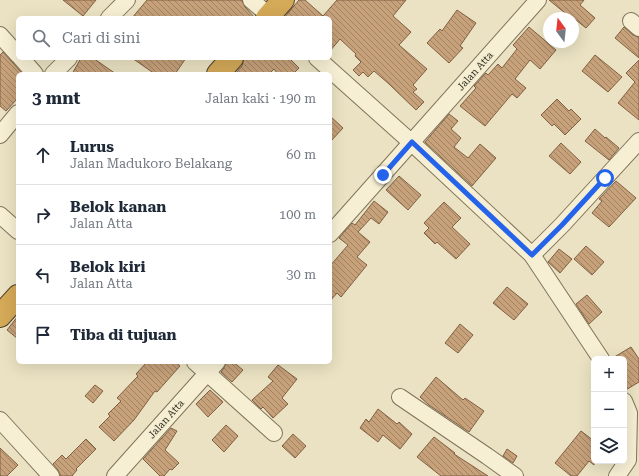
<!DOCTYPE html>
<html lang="id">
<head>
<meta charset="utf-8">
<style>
	body { margin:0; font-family:"Roboto Serif",serif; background:#f6f6f7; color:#1f2937 }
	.controls { position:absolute; right:12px; bottom:12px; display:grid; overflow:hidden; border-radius:6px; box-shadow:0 4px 16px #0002 }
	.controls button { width:36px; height:36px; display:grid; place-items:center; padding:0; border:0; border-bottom:1px solid #e0e1e3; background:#fff; color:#1f2937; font:20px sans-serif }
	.compass { position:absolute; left:543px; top:12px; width:36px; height:36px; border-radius:50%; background:#fff; box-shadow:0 4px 16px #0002; rotate:345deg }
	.stop { position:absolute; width:12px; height:12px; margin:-9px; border:3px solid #2563eb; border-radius:50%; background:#fff }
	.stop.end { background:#2563eb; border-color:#fff; box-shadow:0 1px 4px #0008 }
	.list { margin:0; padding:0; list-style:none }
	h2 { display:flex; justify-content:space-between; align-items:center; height:52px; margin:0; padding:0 16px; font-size:17px }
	h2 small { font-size:13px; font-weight:400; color:#747a83 }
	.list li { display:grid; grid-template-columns:26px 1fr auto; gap:12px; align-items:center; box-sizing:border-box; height:60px; padding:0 16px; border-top:1px solid #e0e1e3 }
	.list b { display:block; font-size:15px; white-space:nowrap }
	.list p { margin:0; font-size:13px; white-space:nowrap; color:#747a83 }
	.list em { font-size:13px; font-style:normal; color:#747a83 }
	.icon { flex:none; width:22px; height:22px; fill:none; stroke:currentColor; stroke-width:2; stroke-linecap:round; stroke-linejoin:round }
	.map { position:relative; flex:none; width:639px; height:476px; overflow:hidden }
	.search { position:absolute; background:#fff; box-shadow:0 4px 16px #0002; left:16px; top:16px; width:316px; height:44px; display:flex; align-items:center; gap:10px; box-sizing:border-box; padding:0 14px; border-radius:6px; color:#747a83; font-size:15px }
	.panel { position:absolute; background:#fff; box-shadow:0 4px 16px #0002; left:16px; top:72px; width:316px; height:292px; border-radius:6px }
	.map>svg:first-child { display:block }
	.building { fill:url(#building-back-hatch); stroke:#806042 }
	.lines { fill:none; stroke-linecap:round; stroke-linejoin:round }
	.minor-casing { stroke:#82745a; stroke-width:18 }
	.highway-casing { stroke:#50422e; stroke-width:24 }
	.minor { stroke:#f6efd4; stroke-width:16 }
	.highway { stroke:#d4a958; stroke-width:22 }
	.route { stroke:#2563eb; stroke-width:5 }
	.labels { text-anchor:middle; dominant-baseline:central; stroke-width:3.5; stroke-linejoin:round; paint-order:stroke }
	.street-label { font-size:10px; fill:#332a1e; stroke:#f2ecd1 }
</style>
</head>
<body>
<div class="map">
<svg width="639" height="476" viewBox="0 0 639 476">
	<defs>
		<pattern id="building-back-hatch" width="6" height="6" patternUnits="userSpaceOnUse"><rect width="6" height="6" fill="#c6a17a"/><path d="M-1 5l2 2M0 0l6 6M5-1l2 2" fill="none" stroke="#a18363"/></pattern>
	</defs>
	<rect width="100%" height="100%" fill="#eae2c2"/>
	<g class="building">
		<path d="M 63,0 L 96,0 L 83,16 Z"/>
		<path d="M 147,0 L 242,0 L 245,7 L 255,18 L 132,18 Z"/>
		<path d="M 299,0 L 305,0 L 323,16 L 337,0 L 406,0 L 393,16 L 411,32 L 399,45 L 427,69 L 413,85 L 417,89 L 413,92 L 424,102 L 416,110 L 389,84 L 374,71 L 368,77 L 363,72 L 359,76 L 353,70 L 361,62 L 355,56 L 356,54 L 340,39 L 330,51 L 330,18 L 284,18 Z"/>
		<path d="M 549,0 L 584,0 L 580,5 L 595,18 L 586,28 L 571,16 L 570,17 Z"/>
		<path d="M 457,10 L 476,23 L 460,46 L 463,48 L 449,63 L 427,43 L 440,29 L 442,31 Z"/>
		<path d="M 529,27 L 556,50 L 540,69 L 530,60 L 515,79 L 526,88 L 517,98 L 512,94 L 485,126 L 460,106 L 476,88 L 474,86 L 486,73 L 488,75 L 498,64 L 502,68 L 517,49 L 513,45 Z"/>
		<path d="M 624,27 L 633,35 L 639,37 L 639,58 L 615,38 Z"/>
		<path d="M 3,52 L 22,73 L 18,74 L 18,98 L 6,111 L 0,106 L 0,55 Z"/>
		<path d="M 595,55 L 622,77 L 608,92 L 582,71 Z"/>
		<path d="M 81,58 L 93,58 L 116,74 L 72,74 Z"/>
		<path d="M 132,58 L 186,58 L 175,74 L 155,74 Z"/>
		<path d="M 244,58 L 289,58 L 299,68 L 293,74 L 278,74 L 274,69 L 269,74 L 235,74 L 242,66 Z"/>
		<path d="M 639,60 L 639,120 L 618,103 L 635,82 L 626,73 Z"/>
		<path d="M 557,99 L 569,111 L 571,109 L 581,119 L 565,135 L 554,124 L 552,126 L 541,115 Z"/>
		<path d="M 449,114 L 458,121 L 451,129 L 461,138 L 454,147 L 468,158 L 480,144 L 496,158 L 472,186 L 425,142 Z"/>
		<path d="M 330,116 L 343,128 L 330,142 Z"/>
		<path d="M 595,129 L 605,138 L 606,137 L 619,148 L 609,160 L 585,141 Z"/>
		<path d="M 561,143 L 581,162 L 570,174 L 549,156 Z"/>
		<path d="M 399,176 L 421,195 L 408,210 L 386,190 Z"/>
		<path d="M 616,181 L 636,198 L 609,227 L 592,213 L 602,201 L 599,199 Z"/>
		<path d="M 374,201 L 388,212 L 379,224 L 371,218 L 358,232 L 370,242 L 357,257 L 367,265 L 341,297 L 337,293 L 330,301 L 330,266 L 348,245 L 339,238 L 352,223 L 355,225 Z"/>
		<path d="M 444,202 L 461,218 L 452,227 L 470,244 L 456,259 L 437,242 L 435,244 L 424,233 L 429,228 L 424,223 Z"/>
		<path d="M 586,246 L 604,262 L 592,275 L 574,259 Z"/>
		<path d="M 559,249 L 572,259 L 560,273 L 548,262 Z"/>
		<path d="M 507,287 L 528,304 L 514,320 L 493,303 Z"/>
		<path d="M 587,295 L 602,312 L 589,324 L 576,304 Z"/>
		<path d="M 18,316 L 18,339 L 7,330 Z"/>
		<path d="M 460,324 L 473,335 L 458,353 L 445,343 Z"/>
		<path d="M 631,347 L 639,359 L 639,382 L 624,391 L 624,359 L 611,359 Z"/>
		<path d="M 147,362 L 175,362 L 180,366 L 157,392 L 155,391 L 134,420 L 114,441 L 99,427 L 110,416 L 108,414 L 121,401 L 117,398 L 138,376 L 136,374 Z"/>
		<path d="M 226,362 L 233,362 L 243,370 L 232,382 L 221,372 L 224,368 Z"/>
		<path d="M 278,365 L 297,379 L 282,398 L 288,404 L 273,418 L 263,407 L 261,409 L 252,400 L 273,381 L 268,377 Z"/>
		<path d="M 436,377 L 463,400 L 465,398 L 484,411 L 469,432 L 429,405 L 420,397 Z"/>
		<path d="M 95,385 L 103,391 L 93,403 L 85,396 Z"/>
		<path d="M 210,390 L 223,402 L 208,417 L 196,404 Z"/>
		<path d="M 378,409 L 397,424 L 399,422 L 412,434 L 400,449 L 383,435 L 378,442 L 360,428 L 366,419 L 369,422 Z"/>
		<path d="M 226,425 L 238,436 L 224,452 L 212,440 Z"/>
		<path d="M 171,428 L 177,431 L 165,450 L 179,463 L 172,470 L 170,469 L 164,476 L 160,476 L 143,459 Z"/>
		<path d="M 581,431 L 594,441 L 594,465 L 589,461 L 577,476 L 571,476 L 555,463 Z"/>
		<path d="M 293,434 L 306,446 L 295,458 L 282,446 Z"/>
		<path d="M 434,437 L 455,453 L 454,454 L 488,476 L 441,476 L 417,457 Z"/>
		<path d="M 86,439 L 96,449 L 76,469 L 77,470 L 72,476 L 61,476 L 58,470 L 53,464 L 62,455 L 66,459 Z"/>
		<path d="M 0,448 L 18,465 L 7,476 L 0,476 Z"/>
		<path d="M 507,449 L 517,456 L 513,463 L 503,456 Z"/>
	</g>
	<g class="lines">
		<defs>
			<g id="minor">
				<path d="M 251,0 L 272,18"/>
				<path d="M 109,18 L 127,0"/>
				<path d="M 631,21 L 639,28"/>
				<path d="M 0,35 L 18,55"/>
				<path d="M 21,58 L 35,74"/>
				<path d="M 317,58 L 412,143 L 532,255 L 601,359"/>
				<path d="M 53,74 L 69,58"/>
				<path d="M 0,135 L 18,113"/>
				<path d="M 0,215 L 18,231"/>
				<path d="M 330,234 L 538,0"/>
				<path d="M 532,255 L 562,225 L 639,141"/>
				<path d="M 195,362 L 274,433"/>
				<path d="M 400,397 L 487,456 L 515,476"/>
				<path d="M 0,420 L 51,476"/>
				<path d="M 115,476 L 217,362"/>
				<path d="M 617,476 L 628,460 L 629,413 L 624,401"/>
			</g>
			<g id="highway">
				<path d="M 267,18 L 283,0"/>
				<path d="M 218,74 L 232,58"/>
				<path d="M 0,316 L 18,296"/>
			</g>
		</defs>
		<use href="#minor" class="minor-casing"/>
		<use href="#highway" class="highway-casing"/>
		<use href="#minor" class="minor"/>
		<use href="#highway" class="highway"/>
	</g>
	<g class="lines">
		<path class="route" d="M 383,175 L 412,142 L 532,255 L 562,225 L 605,178"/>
	</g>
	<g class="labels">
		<g class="street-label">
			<text transform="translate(475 71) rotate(-48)">Jalan Atta</text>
			<text transform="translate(166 419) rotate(-48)">Jalan Atta</text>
		</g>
	</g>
</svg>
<div class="controls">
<button>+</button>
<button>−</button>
<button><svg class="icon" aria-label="layers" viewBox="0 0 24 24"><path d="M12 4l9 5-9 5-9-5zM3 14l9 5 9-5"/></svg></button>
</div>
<svg class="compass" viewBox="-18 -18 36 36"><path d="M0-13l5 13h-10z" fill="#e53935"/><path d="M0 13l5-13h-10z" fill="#747a83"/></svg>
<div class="stop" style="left:605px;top:178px"></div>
<div class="stop end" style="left:383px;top:175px"></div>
<div class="search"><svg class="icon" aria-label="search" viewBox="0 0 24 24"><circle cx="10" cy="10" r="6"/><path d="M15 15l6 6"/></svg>Cari di sini</div>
<section class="panel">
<h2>3 mnt<small>Jalan kaki · 190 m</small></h2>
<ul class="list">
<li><svg class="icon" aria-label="ahead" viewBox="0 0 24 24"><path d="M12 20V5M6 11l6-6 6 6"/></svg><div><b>Lurus</b><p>Jalan Madukoro Belakang</p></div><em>60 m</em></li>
<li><svg class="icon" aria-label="right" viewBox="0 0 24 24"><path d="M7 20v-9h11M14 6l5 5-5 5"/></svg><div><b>Belok kanan</b><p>Jalan Atta</p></div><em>100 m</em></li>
<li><svg class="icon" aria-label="left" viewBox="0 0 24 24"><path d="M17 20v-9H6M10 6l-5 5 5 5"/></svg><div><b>Belok kiri</b><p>Jalan Atta</p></div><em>30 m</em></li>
<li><svg class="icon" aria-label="arrive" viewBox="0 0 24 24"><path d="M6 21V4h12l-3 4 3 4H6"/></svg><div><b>Tiba di tujuan</b></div></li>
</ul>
</section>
</div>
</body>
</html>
